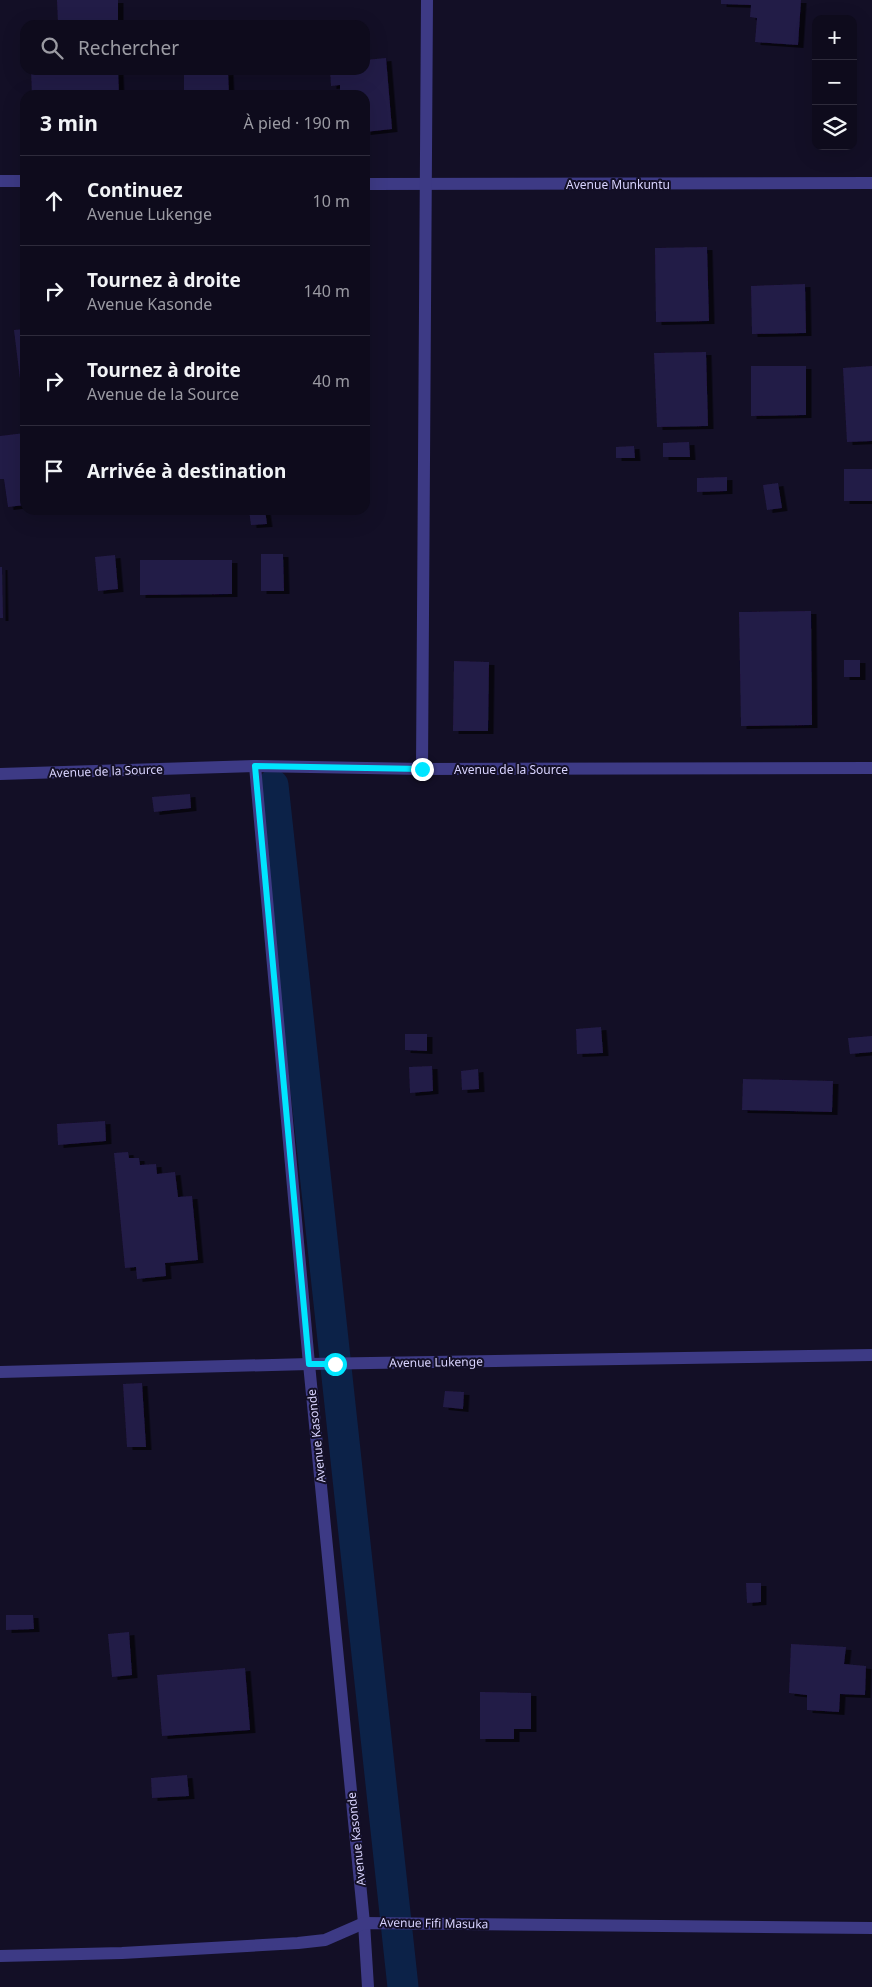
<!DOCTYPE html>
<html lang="fr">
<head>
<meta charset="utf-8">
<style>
	body { margin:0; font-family:"Noto Sans",sans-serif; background:#171425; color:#f1f3f6 }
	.controls { position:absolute; right:15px; top:15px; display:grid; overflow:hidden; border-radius:10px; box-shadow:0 5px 20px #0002 }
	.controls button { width:45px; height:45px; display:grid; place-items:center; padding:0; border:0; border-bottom:1px solid #2e2b3b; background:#0e0b1c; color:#f1f3f6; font:25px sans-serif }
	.stop { position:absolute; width:15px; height:15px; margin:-11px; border:4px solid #00e5ff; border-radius:50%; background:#fff }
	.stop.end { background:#00e5ff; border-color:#fff; box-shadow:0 1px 5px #0008 }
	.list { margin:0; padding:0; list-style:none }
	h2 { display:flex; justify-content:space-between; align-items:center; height:65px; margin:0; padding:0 20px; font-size:21px }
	h2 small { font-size:16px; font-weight:400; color:#9b9ba3 }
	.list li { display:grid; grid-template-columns:32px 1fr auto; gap:15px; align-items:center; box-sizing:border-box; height:90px; padding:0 20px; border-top:1px solid #2e2b3b }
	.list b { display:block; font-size:19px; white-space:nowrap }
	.list p { margin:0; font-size:16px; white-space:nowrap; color:#9b9ba3 }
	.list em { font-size:16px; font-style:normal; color:#9b9ba3 }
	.icon { flex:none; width:28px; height:28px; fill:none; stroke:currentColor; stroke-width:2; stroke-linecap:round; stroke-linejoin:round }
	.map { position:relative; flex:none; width:872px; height:1987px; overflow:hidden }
	.search { position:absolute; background:#0e0b1c; box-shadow:0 5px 20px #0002; left:20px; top:20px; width:350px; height:55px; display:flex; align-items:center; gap:12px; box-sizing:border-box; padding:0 18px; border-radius:15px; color:#9b9ba3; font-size:19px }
	.panel { position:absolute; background:#0e0b1c; box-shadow:0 5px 20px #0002; left:20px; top:90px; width:350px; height:425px; border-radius:15px }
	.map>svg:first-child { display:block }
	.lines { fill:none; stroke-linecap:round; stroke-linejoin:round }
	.canal { stroke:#0c2248; stroke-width:31 }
	.building { fill:#241b47; filter:url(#shadow) }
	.minor { stroke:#3d3a85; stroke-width:12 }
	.route { stroke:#00e5ff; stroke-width:6 }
	.labels { text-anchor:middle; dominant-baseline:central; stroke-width:4; stroke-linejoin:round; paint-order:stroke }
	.street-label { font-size:12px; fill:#d9d4ff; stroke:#130f26 }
</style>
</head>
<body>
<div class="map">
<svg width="872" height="1987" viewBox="0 0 872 1987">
	<defs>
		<filter id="shadow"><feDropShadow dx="5.5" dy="3" stdDeviation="0" flood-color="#0009"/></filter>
	</defs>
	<rect width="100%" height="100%" fill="#130f26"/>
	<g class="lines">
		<path class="canal" d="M 273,785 L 403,1987"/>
	</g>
	<g class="building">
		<path d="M 57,0 L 118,0 L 118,25 L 58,23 Z"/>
		<path d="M 721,0 L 801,0 L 798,45 L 755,42 L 757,18 L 750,17 L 751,5 L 721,4 Z"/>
		<path d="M 386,58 L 392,129 L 365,132 L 365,95 L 340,95 L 340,85 L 331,86 L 330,70 L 365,70 L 365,60 Z"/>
		<path d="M 31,70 L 118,70 L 119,95 L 32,95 Z"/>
		<path d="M 228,72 L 229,95 L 184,95 L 184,74 Z"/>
		<path d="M 707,247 L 709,321 L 656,322 L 655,248 Z"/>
		<path d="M 805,284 L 806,333 L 752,334 L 751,286 Z"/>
		<path d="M 20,300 L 25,300 L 25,386 L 21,387 L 14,330 L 24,329 Z"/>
		<path d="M 706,352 L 708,426 L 657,427 L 654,353 Z"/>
		<path d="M 751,366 L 806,366 L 806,415 L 751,416 Z"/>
		<path d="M 872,366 L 872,441 L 847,442 L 843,368 Z"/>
		<path d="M 25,433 L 25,505 L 8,507 L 4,479 L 0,479 L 0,436 Z"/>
		<path d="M 689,442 L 690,457 L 663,457 L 663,443 Z"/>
		<path d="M 634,446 L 635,458 L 616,458 L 616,447 Z"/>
		<rect x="844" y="469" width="28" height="32"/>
		<path d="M 727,477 L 727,491 L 697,492 L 697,478 Z"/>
		<path d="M 778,483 L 782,508 L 767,510 L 763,485 Z"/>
		<path d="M 249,510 L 265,510 L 267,524 L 251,525 Z"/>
		<path d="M 261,554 L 283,554 L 284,591 L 261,591 Z"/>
		<path d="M 115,555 L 118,589 L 98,591 L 95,557 Z"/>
		<path d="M 140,560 L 232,560 L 232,594 L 140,595 Z"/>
		<path d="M 0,567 L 2,567 L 3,618 L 0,618 Z"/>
		<path d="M 811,611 L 812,725 L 741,726 L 739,612 Z"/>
		<rect x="844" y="660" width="16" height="17"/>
		<path d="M 454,661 L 489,662 L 488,731 L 453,731 Z"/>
		<path d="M 190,794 L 191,808 L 154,812 L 152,797 Z"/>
		<path d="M 601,1027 L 603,1053 L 577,1054 L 576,1029 Z"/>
		<path d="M 405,1034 L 427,1034 L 427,1051 L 405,1050 Z"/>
		<path d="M 872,1036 L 872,1052 L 850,1054 L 848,1038 Z"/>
		<path d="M 432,1066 L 433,1091 L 410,1093 L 409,1067 Z"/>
		<path d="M 478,1069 L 479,1089 L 462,1090 L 461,1071 Z"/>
		<path d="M 743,1079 L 833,1081 L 832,1112 L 742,1110 Z"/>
		<path d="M 105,1121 L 106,1141 L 58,1145 L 57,1124 Z"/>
		<path d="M 128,1152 L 129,1158 L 139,1158 L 140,1165 L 156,1164 L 157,1174 L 175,1172 L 178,1197 L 192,1196 L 198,1260 L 165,1263 L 166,1276 L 137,1279 L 136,1267 L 125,1268 L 114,1153 Z"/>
		<path d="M 142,1383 L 146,1447 L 127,1447 L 123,1384 Z"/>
		<path d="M 445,1391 L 464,1392 L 463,1409 L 443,1407 Z"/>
		<path d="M 746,1583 L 761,1583 L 761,1602 L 747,1603 Z"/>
		<path d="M 6,1615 L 33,1615 L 34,1629 L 6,1630 Z"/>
		<path d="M 129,1632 L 132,1675 L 112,1677 L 108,1634 Z"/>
		<path d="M 791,1644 L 846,1647 L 844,1664 L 866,1666 L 865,1695 L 840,1694 L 839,1712 L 807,1710 L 807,1695 L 789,1693 Z"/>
		<path d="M 245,1668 L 250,1730 L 162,1736 L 157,1675 Z"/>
		<path d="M 480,1692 L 531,1693 L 531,1729 L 514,1729 L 514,1739 L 480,1739 Z"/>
		<path d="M 187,1775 L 189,1796 L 152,1798 L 151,1778 Z"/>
	</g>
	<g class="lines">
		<g class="minor">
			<path d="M 0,181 L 25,181"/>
			<path d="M 365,184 L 872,183"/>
			<path d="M 255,766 L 309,1364 L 364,1923 L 368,1987"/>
			<path d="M 422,769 L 427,0"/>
			<path d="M 0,774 L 255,766 L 422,769 L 872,768"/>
			<path d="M 0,1372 L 309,1364 L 872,1355"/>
			<path d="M 0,1956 L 122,1953 L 298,1943 L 325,1940 L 364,1923 L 872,1928"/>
		</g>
	</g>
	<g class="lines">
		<path class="route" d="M 335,1364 L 309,1364 L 255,766 L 422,769"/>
	</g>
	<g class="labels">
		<g class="street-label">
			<text x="618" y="184">Avenue Munkuntu</text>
			<text x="511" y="769">Avenue de la Source</text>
			<text transform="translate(106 771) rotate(-2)">Avenue de la Source</text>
			<text transform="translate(436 1362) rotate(-1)">Avenue Lukenge</text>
			<text transform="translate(316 1436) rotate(-96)">Avenue Kasonde</text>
			<text transform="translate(356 1839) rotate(-96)">Avenue Kasonde</text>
			<text transform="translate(434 1923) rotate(1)">Avenue Fifi Masuka</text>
		</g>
	</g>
</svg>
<div class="controls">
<button>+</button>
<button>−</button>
<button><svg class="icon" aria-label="layers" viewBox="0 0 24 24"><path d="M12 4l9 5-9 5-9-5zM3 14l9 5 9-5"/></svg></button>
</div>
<div class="stop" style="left:335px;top:1364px"></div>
<div class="stop end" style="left:422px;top:769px"></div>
<div class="search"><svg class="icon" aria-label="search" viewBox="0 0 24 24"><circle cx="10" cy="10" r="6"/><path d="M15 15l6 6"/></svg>Rechercher</div>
<section class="panel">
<h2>3 min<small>À pied · 190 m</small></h2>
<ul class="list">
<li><svg class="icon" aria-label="ahead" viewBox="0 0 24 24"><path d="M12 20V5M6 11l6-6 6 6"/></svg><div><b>Continuez</b><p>Avenue Lukenge</p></div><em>10 m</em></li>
<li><svg class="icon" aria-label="right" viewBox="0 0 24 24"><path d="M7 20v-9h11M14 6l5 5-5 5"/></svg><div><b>Tournez à droite</b><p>Avenue Kasonde</p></div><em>140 m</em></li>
<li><svg class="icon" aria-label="right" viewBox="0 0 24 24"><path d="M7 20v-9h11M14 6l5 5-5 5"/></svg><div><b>Tournez à droite</b><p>Avenue de la Source</p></div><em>40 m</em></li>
<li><svg class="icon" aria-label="arrive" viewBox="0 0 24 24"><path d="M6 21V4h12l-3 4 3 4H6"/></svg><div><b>Arrivée à destination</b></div></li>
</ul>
</section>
</div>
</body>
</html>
